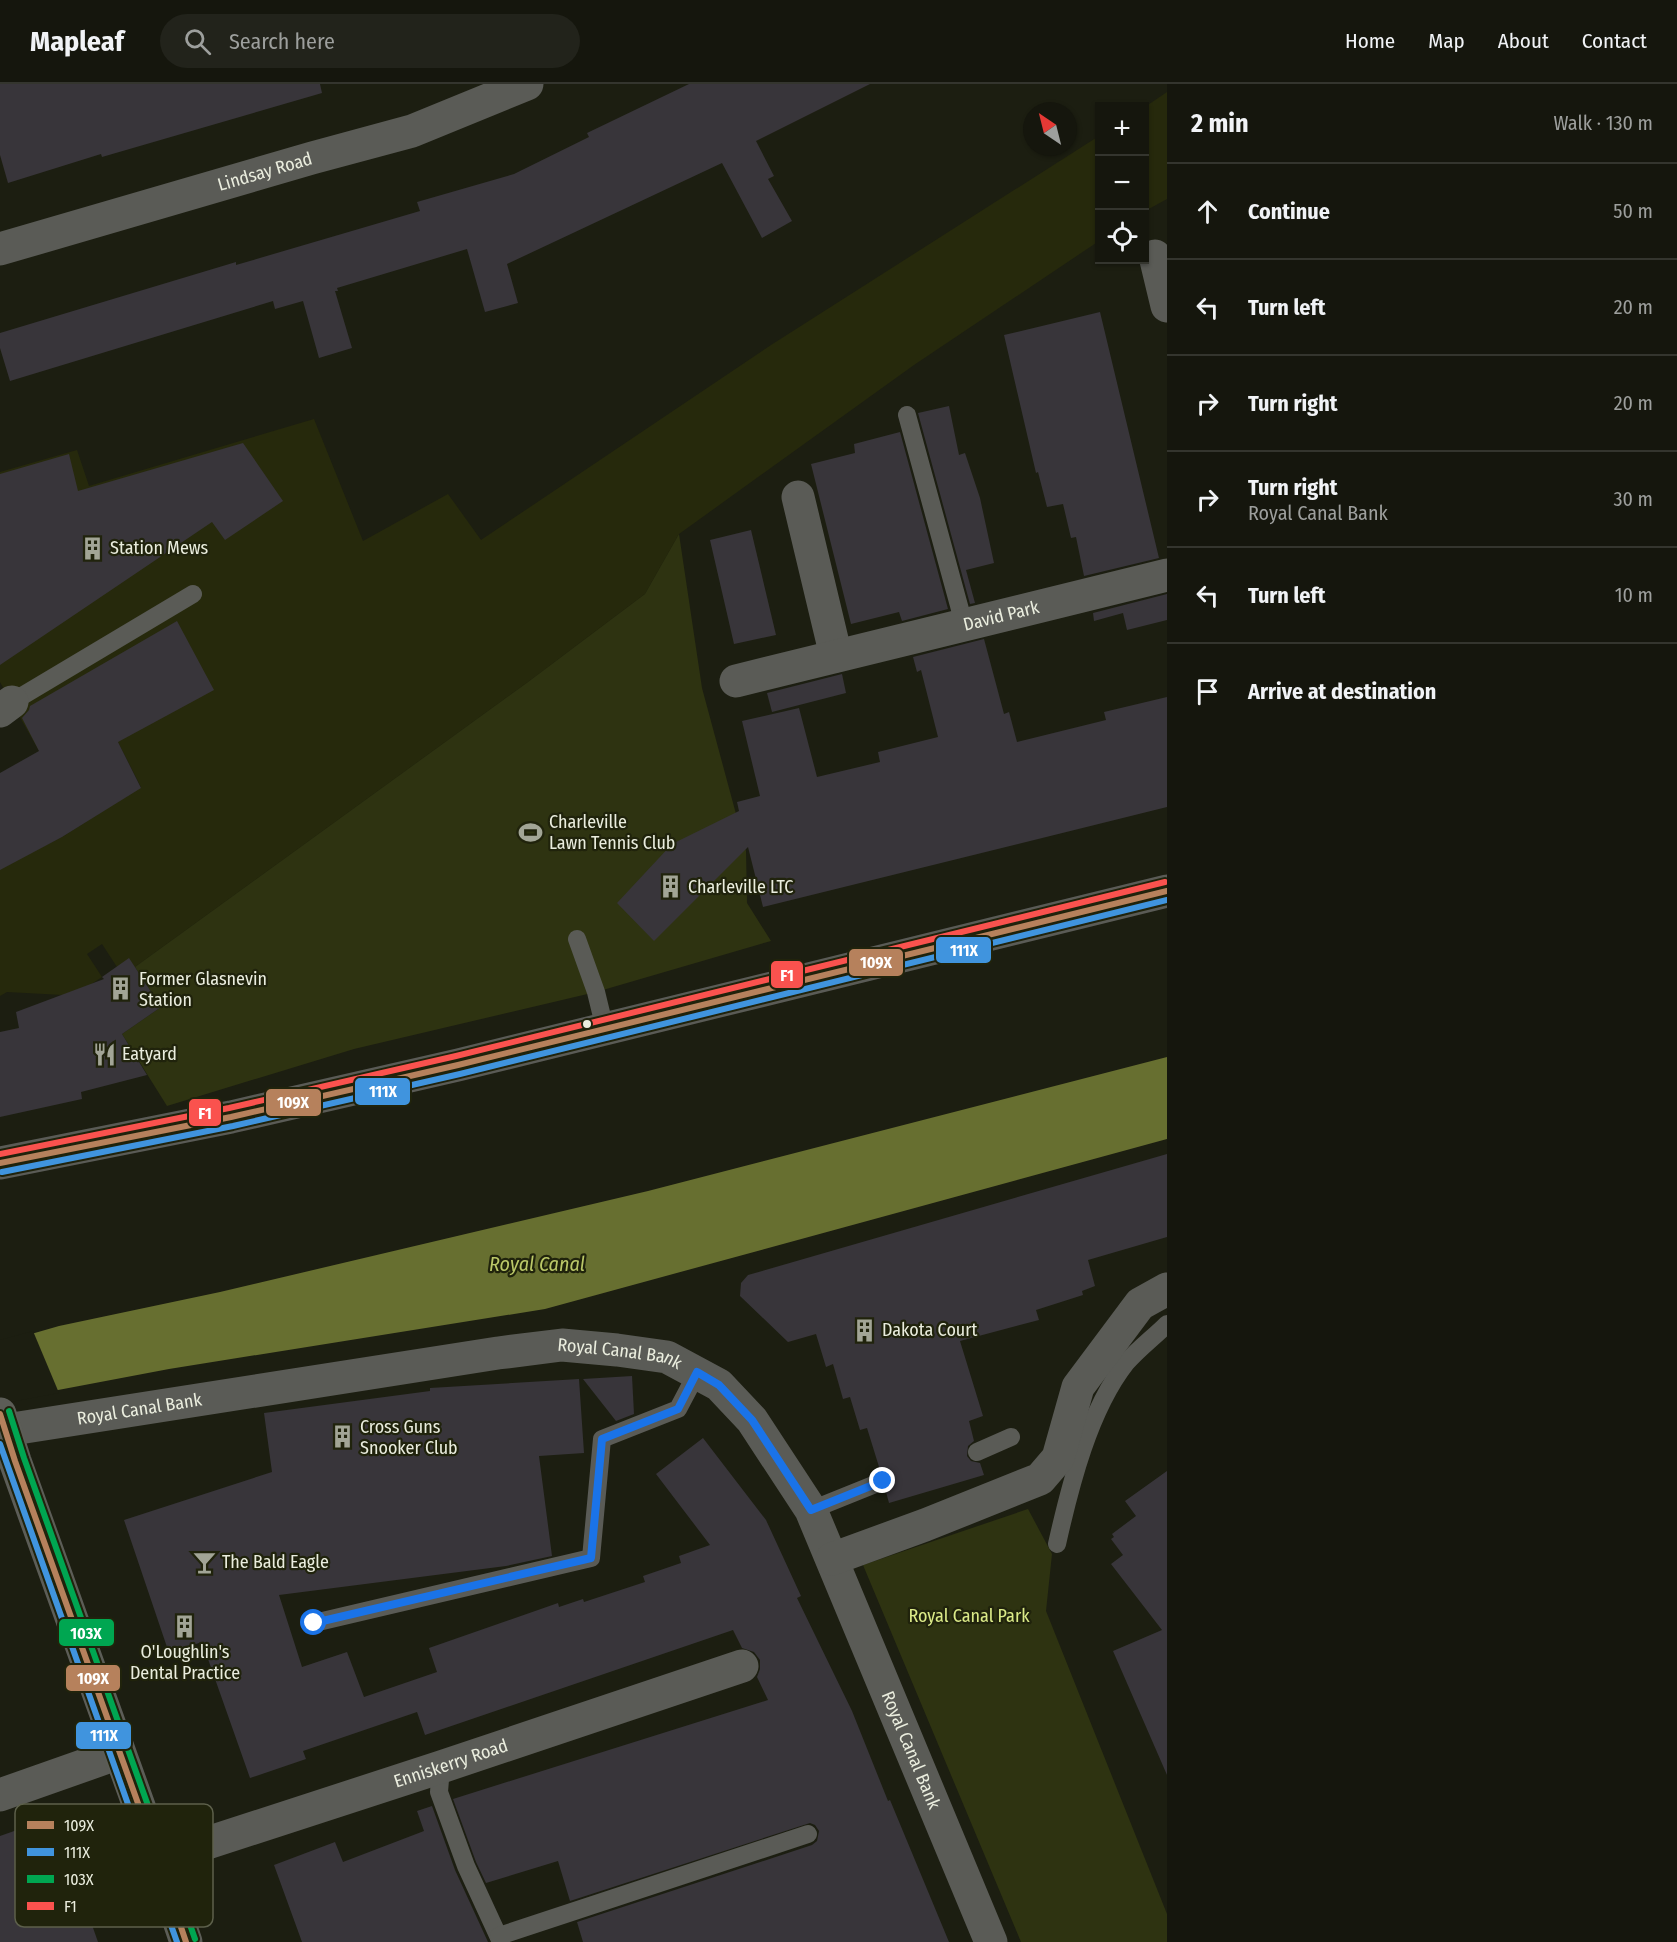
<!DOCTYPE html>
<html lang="en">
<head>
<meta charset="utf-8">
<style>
	body { margin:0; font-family:"Fira Sans Condensed",sans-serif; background:#22231b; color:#f1f3f6 }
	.controls { position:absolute; right:18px; top:18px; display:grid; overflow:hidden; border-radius:0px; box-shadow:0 2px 4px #0004 }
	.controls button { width:54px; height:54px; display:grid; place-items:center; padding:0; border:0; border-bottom:2px solid #34352e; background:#15160d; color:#f1f3f6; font:30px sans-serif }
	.compass { position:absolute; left:1023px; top:18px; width:54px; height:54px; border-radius:50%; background:#15160d; box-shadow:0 2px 4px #0004; rotate:325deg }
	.stop { position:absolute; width:18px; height:18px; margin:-14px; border:4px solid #1a73e8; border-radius:50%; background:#fff }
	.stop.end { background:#1a73e8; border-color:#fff; box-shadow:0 2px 6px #0008 }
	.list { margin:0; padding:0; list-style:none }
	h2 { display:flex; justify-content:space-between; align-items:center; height:78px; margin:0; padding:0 24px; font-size:26px }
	h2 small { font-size:20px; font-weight:400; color:#9d9f9d }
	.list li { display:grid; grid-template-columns:39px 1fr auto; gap:18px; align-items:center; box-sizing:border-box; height:96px; padding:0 24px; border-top:2px solid #34352e }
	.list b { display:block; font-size:22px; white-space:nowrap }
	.list p { margin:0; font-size:20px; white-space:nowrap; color:#9d9f9d }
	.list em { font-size:20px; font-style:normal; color:#9d9f9d }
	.icon { flex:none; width:33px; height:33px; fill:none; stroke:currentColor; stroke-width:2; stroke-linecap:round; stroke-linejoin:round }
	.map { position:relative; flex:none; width:1167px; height:1858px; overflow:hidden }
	header { display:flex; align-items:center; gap:36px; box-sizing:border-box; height:84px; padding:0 30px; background:#15160d; border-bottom:2px solid #34352e }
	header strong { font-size:28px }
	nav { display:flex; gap:33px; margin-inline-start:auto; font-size:21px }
	.search { width:420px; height:54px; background:#22231b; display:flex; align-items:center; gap:15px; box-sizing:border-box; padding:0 21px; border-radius:33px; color:#9d9f9d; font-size:22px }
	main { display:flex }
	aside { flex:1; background:#15160d }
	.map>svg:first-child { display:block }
	.built { fill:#26290c }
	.green { fill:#2e3311 }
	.water { fill:#676f30 }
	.pier { fill:#1c1e11 }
	.building { fill:#38353a }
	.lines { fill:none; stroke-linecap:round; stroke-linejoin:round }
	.service { stroke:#5a5b56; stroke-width:18 }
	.minor { stroke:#5a5b56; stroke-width:33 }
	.tertiary { stroke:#5a5b56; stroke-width:33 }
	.secondary { stroke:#5c5d57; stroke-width:33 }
	.bus-1-casing { stroke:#20230c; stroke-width:10 }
	.bus-2-casing { stroke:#20230c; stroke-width:10 }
	.bus-3-casing { stroke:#20230c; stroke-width:10 }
	.bus-4-casing { stroke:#20230c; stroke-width:10 }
	.bus-1 { stroke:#b6815c; stroke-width:6 }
	.bus-2 { stroke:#4094de; stroke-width:6 }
	.bus-3 { stroke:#00a651; stroke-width:6 }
	.bus-4 { stroke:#fa524e; stroke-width:6 }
	.route { stroke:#1a73e8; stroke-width:8 }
	.bus-dot { fill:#eaedde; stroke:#20230c; stroke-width:2 }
	.labels { text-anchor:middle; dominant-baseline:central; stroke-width:4.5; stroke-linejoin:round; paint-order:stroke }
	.street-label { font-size:18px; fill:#eaedde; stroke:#20230c }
	.poi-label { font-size:18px; fill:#eaedde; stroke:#20230c; text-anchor:start }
	.park-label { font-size:18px; fill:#dbea88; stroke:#20230c }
	.water-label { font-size:20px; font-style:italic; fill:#bbc868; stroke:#20230c }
	.key { fill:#20230c; stroke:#5d604b; stroke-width:1.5 }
	.key-label { font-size:16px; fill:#eaedde }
	.line-badge { stroke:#20230c; stroke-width:2 }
	.badge-label { font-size:16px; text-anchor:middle; font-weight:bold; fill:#fff }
</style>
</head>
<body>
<header>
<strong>Mapleaf</strong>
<div class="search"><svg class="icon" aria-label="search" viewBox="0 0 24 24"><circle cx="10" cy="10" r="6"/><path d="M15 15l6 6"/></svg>Search here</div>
<nav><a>Home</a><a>Map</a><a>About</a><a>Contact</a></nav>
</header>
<main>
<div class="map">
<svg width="1167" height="1858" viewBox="0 0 1167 1858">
	<rect width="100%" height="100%" fill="#1c1e11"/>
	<g class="built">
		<path d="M 1167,8 L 1167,115 L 1145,127 L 1145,23 Z"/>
		<path d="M 1099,52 L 1099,157 L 914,281 L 679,450 L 645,510 L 528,598 L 135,883 L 117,883 L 102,860 L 87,870 L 102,893 L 90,901 L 63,911 L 7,908 L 0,912 L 0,784 L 62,753 L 141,703 L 118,658 L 39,667 L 0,598 L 0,388 L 77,366 L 89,402 L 314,335 L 363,457 L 448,410 L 481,456 L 771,261 Z"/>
	</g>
	<g class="green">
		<path d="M 679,450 L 702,604 L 746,767 L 747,819 L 771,857 L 596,908 L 354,965 L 167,1022 L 122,950 L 161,923 L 135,883 L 528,598 L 645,510 Z"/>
		<path d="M 1028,1425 L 1052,1470 L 1046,1527 L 1167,1830 L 1167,1858 L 1021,1858 L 863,1481 Z"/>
	</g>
	<path class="water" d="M 1167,973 L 1167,1055 L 545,1225 L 169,1285 L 0,1317 L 0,1259 L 59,1242 L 220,1208 L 648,1107 Z"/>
	<path class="pier" d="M 33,1247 L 59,1309 L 0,1320 L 0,1256 Z"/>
	<g class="building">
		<path d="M 0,0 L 320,0 L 322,9 L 102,73 L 101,70 L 8,99 L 0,71 Z"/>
		<path d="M 689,0 L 870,0 L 756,57 L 774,92 L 768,95 L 792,137 L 762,154 L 722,79 L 507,180 L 518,219 L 485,228 L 467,165 L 337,204 L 338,207 L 335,207 L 352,264 L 319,274 L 303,217 L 275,225 L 273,217 L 10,297 L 0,264 L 0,249 L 236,178 L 236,181 L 420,127 L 417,118 L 514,90 L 589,53 L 587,49 Z"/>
		<path d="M 1100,228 L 1159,474 L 1084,492 L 1076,453 L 1071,454 L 1063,420 L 1047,423 L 1038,388 L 1036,389 L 1004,251 Z"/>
		<path d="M 949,322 L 959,371 L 965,369 L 980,414 L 994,479 L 966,486 L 975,519 L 970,520 L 918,329 Z"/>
		<path d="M 900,348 L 948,525 L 902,537 L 899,528 L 851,540 L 811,380 L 855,369 L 854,360 Z"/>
		<path d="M 243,359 L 283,417 L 225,456 L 212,438 L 0,581 L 0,390 L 69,370 L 78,407 Z"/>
		<path d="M 751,446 L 776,551 L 734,560 L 710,456 Z"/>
		<path d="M 1167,510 L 1167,536 L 1127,546 L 1123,529 L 1094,537 L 1093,529 Z"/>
		<path d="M 177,537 L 214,606 L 118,658 L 141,704 L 62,753 L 0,786 L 0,689 L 39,667 L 22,634 L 29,626 L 30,622 Z"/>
		<path d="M 984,555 L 1004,630 L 1009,628 L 1017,658 L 1106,636 L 1104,628 L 1167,613 L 1167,723 L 763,823 L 748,763 L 654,857 L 617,819 L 672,760 L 739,727 L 737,718 L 760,712 L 742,637 L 799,624 L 817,693 L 880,678 L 878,668 L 938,653 L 921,586 L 917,588 L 913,573 Z"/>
		<path d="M 842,590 L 846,609 L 772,628 L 767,609 Z"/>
		<path d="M 129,874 L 161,923 L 122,950 L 147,991 L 81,1008 L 82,1015 L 0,1033 L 0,948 L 19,944 L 16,928 L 104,895 L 102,893 Z"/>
		<path d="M 1167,1070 L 1167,1153 L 1088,1176 L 1095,1202 L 1082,1207 L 1083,1211 L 1036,1226 L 1039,1236 L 960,1257 L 983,1332 L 969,1337 L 974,1357 L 968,1362 L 967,1372 L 971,1377 L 980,1379 L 984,1391 L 889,1419 L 886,1408 L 892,1403 L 894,1398 L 893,1392 L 889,1388 L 880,1386 L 867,1344 L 860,1346 L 850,1313 L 843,1315 L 833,1280 L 826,1283 L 816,1250 L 788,1258 L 740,1212 L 741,1199 L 748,1191 Z"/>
		<path d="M 632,1292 L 634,1330 L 616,1337 L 583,1295 Z"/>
		<path d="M 579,1295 L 584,1369 L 539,1372 L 552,1472 L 506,1482 L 279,1511 L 302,1583 L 347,1568 L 364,1613 L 437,1588 L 429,1564 L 558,1519 L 559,1523 L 583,1515 L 584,1518 L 645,1498 L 643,1492 L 681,1479 L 679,1472 L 710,1461 L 656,1390 L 703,1354 L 766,1436 L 801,1512 L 797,1514 L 852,1627 L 888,1717 L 890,1716 L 949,1858 L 583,1858 L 577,1838 L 812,1761 L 817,1757 L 819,1747 L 815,1741 L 810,1739 L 570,1817 L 558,1777 L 486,1799 L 476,1778 L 453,1715 L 768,1616 L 757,1593 L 760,1585 L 760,1576 L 754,1568 L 742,1564 L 733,1546 L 425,1651 L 417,1628 L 303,1667 L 306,1675 L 250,1694 L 202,1558 L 169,1569 L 124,1436 L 272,1388 L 264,1329 L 430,1307 L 430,1304 Z"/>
		<path d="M 1167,1387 L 1167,1691 L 1113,1567 L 1162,1546 L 1111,1480 L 1123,1471 L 1111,1455 L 1114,1453 L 1112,1450 L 1136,1432 L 1125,1417 Z"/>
		<path d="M 432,1722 L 455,1786 L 488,1858 L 302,1858 L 274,1781 L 335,1758 L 343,1778 L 424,1747 L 417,1727 Z"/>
		<path d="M 54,1733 L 98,1858 L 0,1858 L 0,1752 Z"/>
	</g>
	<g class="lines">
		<g class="service">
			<path d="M 907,331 L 964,540"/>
			<path d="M 12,618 L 193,510"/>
			<path d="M 577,855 L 596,908 L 605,945"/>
			<path d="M 977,1368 L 1011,1353"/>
			<path d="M 811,1426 L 883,1397"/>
			<path d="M 1057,1460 C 1070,1402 1089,1326 1126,1279 C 1138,1265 1154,1253 1167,1240"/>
			<path d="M 314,1539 L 591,1474 L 602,1355 L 678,1325 L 697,1289"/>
			<path d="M 441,1683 L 439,1708 L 466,1782 L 501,1858"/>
			<path d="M 499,1852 L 808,1750"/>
		</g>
		<g class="minor">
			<path id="s1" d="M 0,165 L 312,74 L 412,47 L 527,0"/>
			<path d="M 1155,172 L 1167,222"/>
			<path d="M 798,413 L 836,572"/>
			<path id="s2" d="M 736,597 L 1167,491"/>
			<path d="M 0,627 L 12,618"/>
			<path id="s3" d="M 6,1346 L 498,1269 L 562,1261 L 617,1266 L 667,1273 L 719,1301 L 752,1336 L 811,1426 L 991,1858"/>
			<path d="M 832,1475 L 925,1441 L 1040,1395 L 1058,1374 L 1078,1303 L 1140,1220 L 1167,1205"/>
			<path d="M 0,1711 L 119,1669"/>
			<path id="s4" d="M 158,1775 L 441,1683 L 742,1582"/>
		</g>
		<path class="tertiary" d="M 0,1079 L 231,1033 L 458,981 L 1167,807"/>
		<path class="secondary" d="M 0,1330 L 15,1377 L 158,1775 L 186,1858"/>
		<defs>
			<g id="bus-1">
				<path d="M 0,1079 L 231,1033 L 458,981 L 1167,807"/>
				<path d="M 0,1330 L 15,1377 L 158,1775 L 186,1858"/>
			</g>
			<g id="bus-2">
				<path d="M 2,1088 L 233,1042 L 460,990 L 1167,816"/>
				<path d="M 0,1360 L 177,1858"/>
			</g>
			<path id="bus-3" d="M 9,1327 L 24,1374 L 166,1772 L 195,1855"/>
			<path id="bus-4" d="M 0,1070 L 229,1024 L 456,972 L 1165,798"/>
		</defs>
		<use href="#bus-1" class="bus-1-casing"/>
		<use href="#bus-2" class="bus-2-casing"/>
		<use href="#bus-3" class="bus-3-casing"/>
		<use href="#bus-4" class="bus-4-casing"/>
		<use href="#bus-1" class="bus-1"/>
		<use href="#bus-2" class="bus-2"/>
		<use href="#bus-3" class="bus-3"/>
		<use href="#bus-4" class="bus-4"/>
	</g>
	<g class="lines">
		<path class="route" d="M 314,1539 L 591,1474 L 602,1355 L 678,1325 L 697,1288 L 719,1301 L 752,1336 L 811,1426 L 883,1397"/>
	</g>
	<defs>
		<symbol id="building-bare" viewBox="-9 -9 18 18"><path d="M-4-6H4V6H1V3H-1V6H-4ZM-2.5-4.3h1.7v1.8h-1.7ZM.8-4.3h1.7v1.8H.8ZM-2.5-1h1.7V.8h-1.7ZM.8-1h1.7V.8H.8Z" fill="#a2a596" stroke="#20230c" stroke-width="2.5" paint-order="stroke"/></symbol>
		<symbol id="stadium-bare" viewBox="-9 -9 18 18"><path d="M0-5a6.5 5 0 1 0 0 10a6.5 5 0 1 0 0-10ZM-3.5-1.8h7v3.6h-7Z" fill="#a2a596" stroke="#20230c" stroke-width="2.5" paint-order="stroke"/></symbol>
		<symbol id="restaurant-bare" viewBox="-9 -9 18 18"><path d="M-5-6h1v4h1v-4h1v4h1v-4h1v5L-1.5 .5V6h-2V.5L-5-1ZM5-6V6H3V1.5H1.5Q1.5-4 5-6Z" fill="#a2a596" stroke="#20230c" stroke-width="2.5" paint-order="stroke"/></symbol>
		<symbol id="bar-bare" viewBox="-9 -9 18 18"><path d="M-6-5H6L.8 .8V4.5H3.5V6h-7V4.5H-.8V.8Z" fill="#a2a596" stroke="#20230c" stroke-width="2.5" paint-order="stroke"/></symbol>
	</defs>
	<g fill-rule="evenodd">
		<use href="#building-bare" x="76" y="448" width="33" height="33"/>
		<use href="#stadium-bare" x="514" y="732" width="33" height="33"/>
		<use href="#building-bare" x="654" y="786" width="33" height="33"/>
		<use href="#building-bare" x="104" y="888" width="33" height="33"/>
		<use href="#restaurant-bare" x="88" y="954" width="33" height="33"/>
		<use href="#building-bare" x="848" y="1230" width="33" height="33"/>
		<use href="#building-bare" x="326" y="1336" width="33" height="33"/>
		<use href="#bar-bare" x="188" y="1462" width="33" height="33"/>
		<use href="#building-bare" x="168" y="1526" width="33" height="33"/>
	</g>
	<circle class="bus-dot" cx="587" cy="940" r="5"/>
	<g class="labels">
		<g class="street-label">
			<text stroke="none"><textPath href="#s1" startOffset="276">Lindsay Road</textPath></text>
			<text stroke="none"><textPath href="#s2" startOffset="273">David Park</textPath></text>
			<text stroke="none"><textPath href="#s3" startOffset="621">Royal Canal Bank</textPath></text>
			<text stroke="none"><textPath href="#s3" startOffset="135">Royal Canal Bank</textPath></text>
			<text stroke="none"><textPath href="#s3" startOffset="1143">Royal Canal Bank</textPath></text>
			<text stroke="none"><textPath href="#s4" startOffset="308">Enniskerry Road</textPath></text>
		</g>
		<g class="poi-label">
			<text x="110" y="464">Station Mews</text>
			<text x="549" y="738">Charleville<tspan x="549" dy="21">Lawn Tennis Club</tspan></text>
			<text x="688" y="803">Charleville LTC</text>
			<text x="139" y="895">Former Glasnevin<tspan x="139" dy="21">Station</tspan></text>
			<text x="122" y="970">Eatyard</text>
			<text x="882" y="1246">Dakota Court</text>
			<text x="360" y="1343">Cross Guns<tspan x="360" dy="21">Snooker Club</tspan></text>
			<text x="222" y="1478">The Bald Eagle</text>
			<text x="185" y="1568" text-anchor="middle">O'Loughlin's<tspan x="185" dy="21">Dental Practice</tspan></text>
		</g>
		<g class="park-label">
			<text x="969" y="1532">Royal Canal Park</text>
		</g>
		<g class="water-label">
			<text x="537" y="1180">Royal Canal</text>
		</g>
	</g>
	<rect x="15" y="1720" width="198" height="123" rx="9" class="key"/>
	<rect x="27" y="1737" width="27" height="8" fill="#b6815c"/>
	<rect x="27" y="1764" width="27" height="8" fill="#4094de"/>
	<rect x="27" y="1791" width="27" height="8" fill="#00a651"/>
	<rect x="27" y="1818" width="27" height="8" fill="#fa524e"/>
	<g class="key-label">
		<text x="64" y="1747">109X</text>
		<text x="64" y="1774">111X</text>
		<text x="64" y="1801">103X</text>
		<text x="64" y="1828">F1</text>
	</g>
	<g class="line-badge">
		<rect x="935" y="852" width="57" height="28" rx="6" fill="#4094de"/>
		<rect x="848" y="864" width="56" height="29" rx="6" fill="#b6815c"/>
		<rect x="770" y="876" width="34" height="29" rx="6" fill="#fa524e"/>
		<rect x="354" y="993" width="57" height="29" rx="6" fill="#4094de"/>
		<rect x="265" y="1004" width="57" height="29" rx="6" fill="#b6815c"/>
		<rect x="188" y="1014" width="34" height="29" rx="6" fill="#fa524e"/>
		<rect x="58" y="1534" width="57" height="29" rx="6" fill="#00a651"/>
		<rect x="65" y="1580" width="56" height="28" rx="6" fill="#b6815c"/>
		<rect x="75" y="1637" width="57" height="29" rx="6" fill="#4094de"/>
	</g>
	<g class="badge-label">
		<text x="964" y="872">111X</text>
		<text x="876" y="884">109X</text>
		<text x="787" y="897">F1</text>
		<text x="383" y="1013">111X</text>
		<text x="293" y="1024">109X</text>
		<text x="205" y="1035">F1</text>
		<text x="86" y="1555">103X</text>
		<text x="93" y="1600">109X</text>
		<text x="104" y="1657">111X</text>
	</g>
</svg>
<div class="controls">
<button>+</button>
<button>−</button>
<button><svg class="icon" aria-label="locate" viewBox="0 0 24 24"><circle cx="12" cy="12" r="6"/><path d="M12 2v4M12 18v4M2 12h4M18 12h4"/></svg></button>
</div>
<svg class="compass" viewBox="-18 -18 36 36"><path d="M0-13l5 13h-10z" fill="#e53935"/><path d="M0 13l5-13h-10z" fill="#9d9f9d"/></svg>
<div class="stop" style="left:314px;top:1539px"></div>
<div class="stop end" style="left:883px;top:1397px"></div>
</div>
<aside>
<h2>2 min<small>Walk · 130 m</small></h2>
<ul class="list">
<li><svg class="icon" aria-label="ahead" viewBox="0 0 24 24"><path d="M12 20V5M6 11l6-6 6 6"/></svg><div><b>Continue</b></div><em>50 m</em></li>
<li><svg class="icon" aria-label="left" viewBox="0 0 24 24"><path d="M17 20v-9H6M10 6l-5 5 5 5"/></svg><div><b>Turn left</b></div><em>20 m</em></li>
<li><svg class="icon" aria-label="right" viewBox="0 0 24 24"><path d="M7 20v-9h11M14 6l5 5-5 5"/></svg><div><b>Turn right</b></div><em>20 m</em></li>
<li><svg class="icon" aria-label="right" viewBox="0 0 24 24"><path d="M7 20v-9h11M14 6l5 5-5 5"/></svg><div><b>Turn right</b><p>Royal Canal Bank</p></div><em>30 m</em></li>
<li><svg class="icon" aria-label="left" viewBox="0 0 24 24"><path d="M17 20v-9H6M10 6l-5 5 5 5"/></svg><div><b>Turn left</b></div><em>10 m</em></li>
<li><svg class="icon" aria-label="arrive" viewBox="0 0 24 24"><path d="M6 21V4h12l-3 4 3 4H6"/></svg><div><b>Arrive at destination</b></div></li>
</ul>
</aside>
</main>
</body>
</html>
